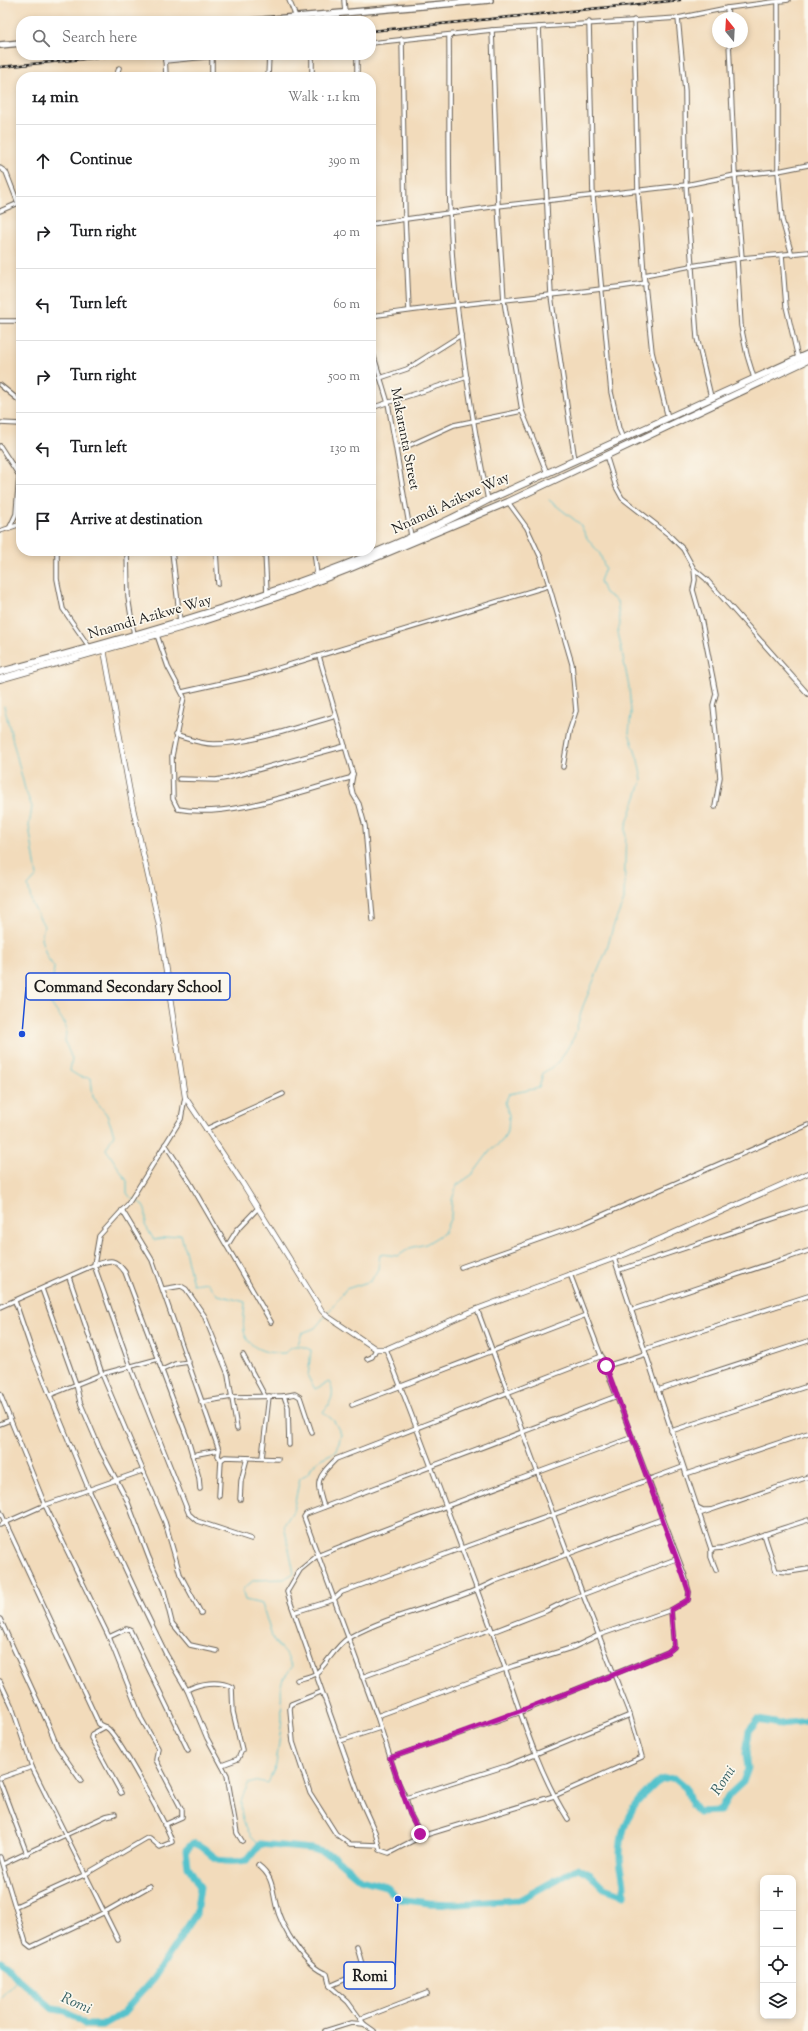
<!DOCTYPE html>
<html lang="en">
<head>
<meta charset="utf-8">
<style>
	body { margin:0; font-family:"Sorts Mill Goudy",serif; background:#f6f6f6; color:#202124 }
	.controls { position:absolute; right:12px; bottom:12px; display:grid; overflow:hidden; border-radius:8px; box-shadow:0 2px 6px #0003 }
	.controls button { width:36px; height:36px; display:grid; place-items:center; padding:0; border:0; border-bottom:1px solid #e0e0e0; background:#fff; color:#202124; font:20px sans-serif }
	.compass { position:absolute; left:712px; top:12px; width:36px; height:36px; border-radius:50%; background:#fff; box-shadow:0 2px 6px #0003; rotate:342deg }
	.stop { position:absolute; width:12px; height:12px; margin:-9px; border:3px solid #b5179e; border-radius:50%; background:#fff }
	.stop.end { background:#b5179e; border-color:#fff; box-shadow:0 1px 4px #0008 }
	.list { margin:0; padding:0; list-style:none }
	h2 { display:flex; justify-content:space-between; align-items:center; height:52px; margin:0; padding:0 16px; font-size:17px }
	h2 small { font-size:13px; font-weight:400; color:#757577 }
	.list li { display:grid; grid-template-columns:26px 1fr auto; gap:12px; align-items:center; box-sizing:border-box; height:72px; padding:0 16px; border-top:1px solid #e0e0e0 }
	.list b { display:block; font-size:15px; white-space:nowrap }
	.list em { font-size:13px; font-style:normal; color:#757577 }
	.icon { flex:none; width:22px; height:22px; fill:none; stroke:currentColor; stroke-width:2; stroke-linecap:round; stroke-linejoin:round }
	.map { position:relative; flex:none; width:808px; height:2031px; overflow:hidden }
	.search { position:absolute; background:#fff; box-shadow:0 2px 6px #0003; left:16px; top:16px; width:360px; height:44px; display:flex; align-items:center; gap:10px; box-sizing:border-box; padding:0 14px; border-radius:16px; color:#757577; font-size:15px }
	.panel { position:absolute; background:#fff; box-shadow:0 2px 6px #0003; left:16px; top:72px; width:360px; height:484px; border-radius:16px }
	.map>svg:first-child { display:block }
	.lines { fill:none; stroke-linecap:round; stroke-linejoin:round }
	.stream { stroke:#55c2cc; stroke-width:1 }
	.river { stroke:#55c2cc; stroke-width:7 }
	.street-casing { stroke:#675f54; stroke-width:5.5 }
	.secondary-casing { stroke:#675f54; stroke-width:6 }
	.primary-casing { stroke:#675f54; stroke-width:8 }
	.highway-casing { stroke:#675f54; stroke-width:8 }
	.street { stroke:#fff; stroke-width:3.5 }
	.secondary { stroke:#fff; stroke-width:4.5 }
	.primary { stroke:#fff; stroke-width:5.5 }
	.highway { stroke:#fff; stroke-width:6 }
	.rail-casing { stroke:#1c1c1c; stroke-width:2.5 }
	.rail { stroke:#fbf7ec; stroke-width:1; stroke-dasharray:3; stroke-linecap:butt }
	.route { stroke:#b5179e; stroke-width:5 }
	.labels { text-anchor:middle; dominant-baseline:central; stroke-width:3.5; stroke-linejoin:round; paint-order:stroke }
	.street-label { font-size:14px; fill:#1c1c1c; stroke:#fbf7ec }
	.water-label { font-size:15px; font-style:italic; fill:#335e62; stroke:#fbf7ec }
	.leader { fill:none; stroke:#1d4ed8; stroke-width:1.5 }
	.callout-dot { fill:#1d4ed8; stroke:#fbf7ec; stroke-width:1.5 }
	.callout { fill:#fbf7ec; stroke:#1d4ed8; stroke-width:1.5 }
	.callout-label { font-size:15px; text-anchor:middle; font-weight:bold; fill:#1c1c1c }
</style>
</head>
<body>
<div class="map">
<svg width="808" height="2031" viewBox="0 0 808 2031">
	<rect width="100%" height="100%" fill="#fbf7ec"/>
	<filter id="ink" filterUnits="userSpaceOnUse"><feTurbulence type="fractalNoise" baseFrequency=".025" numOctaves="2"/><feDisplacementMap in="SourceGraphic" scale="8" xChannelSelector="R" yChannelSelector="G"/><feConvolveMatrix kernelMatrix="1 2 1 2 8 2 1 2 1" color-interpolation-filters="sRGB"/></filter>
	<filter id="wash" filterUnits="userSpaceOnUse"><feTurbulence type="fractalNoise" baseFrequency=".012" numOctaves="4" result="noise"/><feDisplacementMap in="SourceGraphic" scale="16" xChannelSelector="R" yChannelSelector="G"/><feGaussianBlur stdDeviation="0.9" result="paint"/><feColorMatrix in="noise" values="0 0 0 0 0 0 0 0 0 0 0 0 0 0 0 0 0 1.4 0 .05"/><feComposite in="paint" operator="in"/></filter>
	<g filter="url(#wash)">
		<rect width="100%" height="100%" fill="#f2dbbb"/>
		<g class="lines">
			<g class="stream">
				<path d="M 4,706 L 25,789 L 32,807 L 29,826 L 37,876 L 28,886 L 32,904 L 44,926 L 41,939 L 47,957 L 54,967 L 51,1004 L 64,1022 L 66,1031 L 65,1042 L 72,1059 L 70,1071 L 80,1077 L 91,1078 L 93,1097 L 107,1115 L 114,1134 L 106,1149 L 127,1181 L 127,1193 L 130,1197"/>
				<path d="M 132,1199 C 145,1202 148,1213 145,1225 L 154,1240 L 181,1234 L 193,1284 L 207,1282 L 218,1295 L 245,1302 C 245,1312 241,1328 246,1337 C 253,1351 271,1354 285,1353 C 294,1343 299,1345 311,1350 L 308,1377 L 315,1389 L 329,1382 C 336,1394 331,1402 323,1412 L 334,1421 L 341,1434 L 337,1451 L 320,1459 L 312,1466 L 309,1473 L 300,1478 L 293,1511 L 284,1525 L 294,1573 L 284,1579 L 254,1580 L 242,1590 L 245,1600 L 262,1604 L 273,1640 L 286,1654 L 292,1667 L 283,1679 L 281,1685 L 282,1720 L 276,1765 L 268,1783 L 258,1781 L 248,1784 C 246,1790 240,1799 241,1805 C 241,1820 248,1836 260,1844"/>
				<path d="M 327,1314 L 346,1289 L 371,1281 L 378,1269 L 380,1254 L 398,1256 L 410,1248 L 426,1244 L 444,1233 L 451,1217 L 452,1200 L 457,1185 L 473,1174 L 490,1151 L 502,1141 L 508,1130 L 509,1115 L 505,1103 L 509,1094 L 539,1088 L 543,1073 L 559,1062 L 574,1037 L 583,1006 L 607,949 L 613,927 L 624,900 L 626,826 L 642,780 L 638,760 L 629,733 L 631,713 L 629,687 L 618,632 L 620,623 L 617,601 L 605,593 L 600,581 L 605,568 L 600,554 L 587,538 L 580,524 L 549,500"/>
				<path d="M 298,1344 L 302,1333 L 315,1328 L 325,1316"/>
				<path d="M 0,1998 L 18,1979"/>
			</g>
			<path class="river" d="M 0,1961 L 7,1966 L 18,1979 L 53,2009 L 66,2011 L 86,2025 L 103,2025 L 122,2014 L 153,1979 L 196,1914 L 200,1887 L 188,1866 L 186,1850 L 193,1843 C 207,1847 206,1852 216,1858 C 224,1863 238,1861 247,1860 L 260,1844 L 313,1849 L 333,1856 L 360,1879 L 386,1886 L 398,1899 L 429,1903 L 458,1904 L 519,1900 L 578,1868 L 591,1875 L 604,1888 L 624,1895 C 625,1884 623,1878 621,1867 C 617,1842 626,1811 645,1794 C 657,1783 657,1779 674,1778 L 686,1788 L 691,1803 L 698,1812 L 720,1811 L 729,1795 L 743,1782 L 748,1768 L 746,1753 L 749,1731 L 758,1720 L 780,1724 L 808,1721"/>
		</g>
	</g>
	<g filter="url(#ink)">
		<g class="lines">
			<defs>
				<g id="street">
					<path d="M 289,0 L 296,17"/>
					<path d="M 344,0 L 345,13"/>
					<path d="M 778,1 L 778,171 L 782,220 L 792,255"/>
					<path d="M 727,8 L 728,18"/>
					<path d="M 678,18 L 685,91 L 686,185 L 697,338 L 711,397"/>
					<path d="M 634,20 L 638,192 L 644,275 L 652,352 L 668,418"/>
					<path d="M 589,22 L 593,196 L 611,392 L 619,429 L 623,439"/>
					<path d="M 539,27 L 551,296 L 575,461"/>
					<path d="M 492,30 L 498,206 L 504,301 L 522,411 L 547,473"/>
					<path d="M 449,35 C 450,123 446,218 457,305 C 465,371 475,436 488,500"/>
					<path d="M 402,39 L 405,218 L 409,310"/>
					<path d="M 729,42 L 735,175 L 742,258"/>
					<path d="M 371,43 L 492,30 L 678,18 L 727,8 L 788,0"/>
					<path d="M 165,55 L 166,77"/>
					<path d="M 212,57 L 212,77"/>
					<path d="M 165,61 L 227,55"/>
					<path d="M 116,77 L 119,68"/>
					<path d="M 268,77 L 269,55"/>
					<path d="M 312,77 L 312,55"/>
					<path d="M 357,77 L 357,55"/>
					<path d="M 0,168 L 6,172 L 18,203"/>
					<path d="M 0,211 L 21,202"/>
					<path d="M 371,224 L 498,206 L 686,185 L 735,175 L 778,171 L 808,165"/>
					<path d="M 782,255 L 786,306 L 798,358"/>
					<path d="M 737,260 L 741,326 L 747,355 L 754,378"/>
					<path d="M 644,275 L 691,266 L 742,258 L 808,252"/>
					<path d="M 371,316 C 462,302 554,297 646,283"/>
					<path d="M 0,321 L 21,321"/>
					<path d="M 371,347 L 388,403 L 411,536"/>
					<path d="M 380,378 L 407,369 L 461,335"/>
					<path d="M 0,385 L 21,402"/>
					<path d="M 371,408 L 467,377"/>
					<path d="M 0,423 L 21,424"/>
					<path d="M 0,446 L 20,477"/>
					<path d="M 396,447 L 410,445 L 454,425 L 522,411"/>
					<path d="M 606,455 L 616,487 L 622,498 L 668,534 L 683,549 L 694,569 L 706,579 L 808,694"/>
					<path d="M 508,502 L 527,528 L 541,558 L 572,664 L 576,711 L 569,732 L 563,767"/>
					<path d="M 9,529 L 16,514 L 19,475"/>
					<path d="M 0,531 L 21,524"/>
					<path d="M 57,551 L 57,579 L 63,609 L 90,648"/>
					<path d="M 127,551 L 128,597 L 134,635"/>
					<path d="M 172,551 L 180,621"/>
					<path d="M 216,551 L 218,584"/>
					<path d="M 265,551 L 267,594"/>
					<path d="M 314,551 L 317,575"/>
					<path d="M 694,569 L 695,580 L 693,590 L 701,618 L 716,694 L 713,705 L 720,777 L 715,807"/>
					<path d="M 157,635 L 168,667 L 184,697 L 172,756 L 173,799 L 178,809 C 228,819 301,791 350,778 L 353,774"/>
					<path d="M 319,656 L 353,774 L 351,785 L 353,794 L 359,804 L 365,826 L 373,920"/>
					<path d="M 182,692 L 249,677 L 548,586"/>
					<path d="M 175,735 C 188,739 201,744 214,744 C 251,744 300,726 336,716"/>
					<path d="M 179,779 L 216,780 L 227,778 L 345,746"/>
					<path d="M 185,1097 L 181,1119 L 135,1193 L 128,1204 L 99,1236 L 94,1265 L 130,1366 L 189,1514 L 197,1521 L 251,1539"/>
					<path d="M 206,1129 L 283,1094"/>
					<path d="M 165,1144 L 189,1181 L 271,1322"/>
					<path d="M 122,1210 L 152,1260 L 219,1450 L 218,1456 L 221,1460 L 225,1457 L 278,1459"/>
					<path d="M 227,1246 L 237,1230 L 258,1208"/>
					<path d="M 614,1258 L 711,1549 L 711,1557 L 716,1570"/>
					<path d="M 461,1267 L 582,1224 L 808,1125"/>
					<path d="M 619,1270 L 808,1207"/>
					<path d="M 69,1277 L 102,1374 L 165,1522 L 180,1574 L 201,1613"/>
					<path d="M 42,1289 L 76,1384 L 80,1402 L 100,1449 L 127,1500 L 149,1558 L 164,1591 L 172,1623 L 190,1645 L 217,1651"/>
					<path d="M 163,1289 L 181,1286 L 186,1289 L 204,1315 L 228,1374 L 237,1429"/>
					<path d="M 15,1301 L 33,1354 L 89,1490 L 137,1594 L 166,1654 L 187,1690 L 207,1738 L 227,1775 L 237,1833 L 242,1841"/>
					<path d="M 0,1307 L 94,1265 C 110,1260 114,1257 125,1272 L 188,1440 L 199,1478 L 200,1489"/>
					<path d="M 477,1309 L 583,1595 L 630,1715 L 642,1757 L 554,1796 L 422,1836 L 389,1853 L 380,1850 L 375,1832 L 361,1801 L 290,1601 L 287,1592 L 300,1570 L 317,1556 C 421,1514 527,1477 633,1437"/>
					<path d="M 631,1310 L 808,1251"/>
					<path d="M 386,1349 C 422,1441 457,1535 491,1628 C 514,1689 533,1765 568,1819"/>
					<path d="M 645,1349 L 808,1296"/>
					<path d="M 243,1355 L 265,1396"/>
					<path d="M 367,1359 L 372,1357 L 376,1349"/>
					<path d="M 606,1366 L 646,1354"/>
					<path d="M 162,1370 L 175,1364 L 189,1362"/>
					<path d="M 658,1390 L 808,1341"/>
					<path d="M 0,1394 L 45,1505 L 109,1637 L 141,1718 L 158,1748 L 156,1760 L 182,1810 L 182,1817 L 164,1825"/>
					<path d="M 50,1395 L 102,1374 L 158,1359"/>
					<path d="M 284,1396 L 295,1394 L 300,1397 L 312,1433"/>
					<path d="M 201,1402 L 232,1397 L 284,1396 L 288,1407 L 289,1445"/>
					<path d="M 352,1405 L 586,1315"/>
					<path d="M 0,1424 L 10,1420"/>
					<path d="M 671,1431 L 808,1386"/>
					<path d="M 192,1455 L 219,1450"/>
					<path d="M 262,1458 L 269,1396"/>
					<path d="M 686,1474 L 808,1433"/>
					<path d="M 219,1496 L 221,1460"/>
					<path d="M 240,1499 L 241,1481 L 247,1458"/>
					<path d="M 324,1507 C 315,1481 317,1478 336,1459 L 602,1356"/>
					<path d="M 697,1507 L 703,1510 L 710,1510"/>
					<path d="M 0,1511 L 99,1724 C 102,1726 104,1726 107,1728 C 116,1733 170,1830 172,1842 L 160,1847 L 150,1838 L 147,1838 L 84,1875 L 16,1906"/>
					<path d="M 699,1514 L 808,1477"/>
					<path d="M 0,1525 L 45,1505 L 142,1471"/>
					<path d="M 764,1534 L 776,1571 L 789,1572 L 808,1569"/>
					<path d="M 711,1549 L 722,1548 L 808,1520"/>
					<path d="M 295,1612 L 333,1600 L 342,1592 L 683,1467"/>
					<path d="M 0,1619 L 49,1726 L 57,1746 L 81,1781"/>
					<path d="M 492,1632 L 546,1611 L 568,1600 L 676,1559"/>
					<path d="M 109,1637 L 126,1629 L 130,1630 L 188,1750"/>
					<path d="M 362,1677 L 491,1629"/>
					<path d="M 297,1680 C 303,1678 309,1677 315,1674 C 325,1668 335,1645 350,1637 C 395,1612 449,1605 495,1581 L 662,1519"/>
					<path d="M 0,1681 L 12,1707 L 32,1767 L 118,1940"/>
					<path d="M 187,1690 C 200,1683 218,1680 232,1687 L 233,1712 L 242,1750 L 238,1759 L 222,1765"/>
					<path d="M 321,1692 L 291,1704 L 290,1709 L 293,1742 L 310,1793 L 336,1834 L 350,1844 L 378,1845"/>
					<path d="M 377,1716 L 513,1666 L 574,1647 L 599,1635 L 671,1610 L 688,1600 L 689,1592 L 685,1576 L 570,1274"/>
					<path d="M 105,1727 L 92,1734 L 91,1738 L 121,1793"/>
					<path d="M 340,1741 L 380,1728"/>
					<path d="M 390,1758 L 521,1712 L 668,1652 L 674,1647 L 671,1610"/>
					<path d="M 0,1778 L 32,1767"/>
					<path d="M 0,1782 L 27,1854"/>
					<path d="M 406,1798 L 506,1766 L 630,1715"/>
					<path d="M 422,1836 L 410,1814 L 406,1798 L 398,1782 L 377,1716 L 304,1517 L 306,1514 L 617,1396"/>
					<path d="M 0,1857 L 26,1943 L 31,1947 L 103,1913 L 150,1886"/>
					<path d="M 3,1864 L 106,1816 L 115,1814"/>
					<path d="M 258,1865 C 273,1876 272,1888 276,1905 C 281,1927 305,1967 327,1974 L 330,1986 L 348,2002 L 364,2024 L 374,2031"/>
					<path d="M 330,1986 L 362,1972 L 363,1968 L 357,1947"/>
					<path d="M 360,2019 L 427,1993"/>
					<path d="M 325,2031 L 351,2023 L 364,2024"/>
				</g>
				<path id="secondary" d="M 104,650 L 132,804 L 159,925 L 185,1097 L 243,1184 L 322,1311 L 327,1316 L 376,1349 L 386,1349 L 477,1309 L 626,1254 L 808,1173"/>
				<g id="primary">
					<path d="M 251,21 L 490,0"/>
					<path d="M 0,45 L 21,43"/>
				</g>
				<g id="highway">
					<path d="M 0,672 C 166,627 334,581 488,500 L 808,354"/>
					<path d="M 0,679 L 204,621 L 277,597 L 346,570 L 508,502 L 808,360"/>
				</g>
			</defs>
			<use href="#street" class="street-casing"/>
			<use href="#secondary" class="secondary-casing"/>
			<use href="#primary" class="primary-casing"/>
			<use href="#highway" class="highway-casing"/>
			<use href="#street" class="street"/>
			<use href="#secondary" class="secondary"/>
			<use href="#primary" class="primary"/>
			<use href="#highway" class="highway"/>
			<defs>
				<g id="rail">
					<path d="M 371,31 L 680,0"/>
					<path d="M 0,67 L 125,55"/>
				</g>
			</defs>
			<use href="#rail" class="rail-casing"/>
			<use href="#rail" class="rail"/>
		</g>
	</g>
	<g class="lines" filter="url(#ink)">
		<path class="route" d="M 420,1834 L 410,1814 L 390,1758 C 484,1725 577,1691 668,1652 L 674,1647 L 671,1610 L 688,1600 L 689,1592 L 606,1366"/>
	</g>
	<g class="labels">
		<g class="street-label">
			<text transform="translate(404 439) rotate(79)">Makaranta Street</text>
			<text transform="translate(451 504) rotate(-25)">Nnamdi Azikwe Way</text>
			<text transform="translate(150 618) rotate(-16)">Nnamdi Azikwe Way</text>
		</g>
		<g class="water-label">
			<text transform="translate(724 1781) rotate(-56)">Romi</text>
			<text transform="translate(76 2004) rotate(24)">Romi</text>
		</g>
	</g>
	<path class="leader" d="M22 1034L26 987M398 1899L395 1975"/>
	<g class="callout-dot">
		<circle cx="22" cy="1034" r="4"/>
		<circle cx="398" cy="1899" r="4"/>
	</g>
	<g class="callout">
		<rect x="26" y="973" width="204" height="27" rx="4"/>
		<rect x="344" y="1962" width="51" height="27" rx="4"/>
	</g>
	<g class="callout-label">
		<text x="128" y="992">Command Secondary School</text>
		<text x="370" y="1981">Romi</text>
	</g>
</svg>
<div class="controls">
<button>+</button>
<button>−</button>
<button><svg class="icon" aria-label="locate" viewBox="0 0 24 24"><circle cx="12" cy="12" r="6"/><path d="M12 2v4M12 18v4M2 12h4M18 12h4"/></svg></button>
<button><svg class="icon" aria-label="layers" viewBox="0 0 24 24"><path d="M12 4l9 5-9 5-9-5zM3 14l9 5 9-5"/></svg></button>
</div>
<svg class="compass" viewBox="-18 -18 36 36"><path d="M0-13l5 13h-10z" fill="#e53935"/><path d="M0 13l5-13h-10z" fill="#757577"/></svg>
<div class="stop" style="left:606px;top:1366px"></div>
<div class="stop end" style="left:420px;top:1834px"></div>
<div class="search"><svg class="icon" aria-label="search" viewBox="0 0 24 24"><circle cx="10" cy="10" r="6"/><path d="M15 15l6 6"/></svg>Search here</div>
<section class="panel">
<h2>14 min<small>Walk · 1.1 km</small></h2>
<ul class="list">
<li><svg class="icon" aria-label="ahead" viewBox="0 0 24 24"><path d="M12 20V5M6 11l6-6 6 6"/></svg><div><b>Continue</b></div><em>390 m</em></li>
<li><svg class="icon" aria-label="right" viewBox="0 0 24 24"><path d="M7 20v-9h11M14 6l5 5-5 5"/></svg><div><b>Turn right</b></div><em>40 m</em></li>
<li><svg class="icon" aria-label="left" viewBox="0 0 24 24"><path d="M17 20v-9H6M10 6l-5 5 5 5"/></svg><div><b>Turn left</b></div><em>60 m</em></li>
<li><svg class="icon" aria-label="right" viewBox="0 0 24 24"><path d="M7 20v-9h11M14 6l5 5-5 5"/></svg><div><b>Turn right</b></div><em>500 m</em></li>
<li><svg class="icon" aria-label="left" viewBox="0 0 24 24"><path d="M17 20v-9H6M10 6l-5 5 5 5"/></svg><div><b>Turn left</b></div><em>130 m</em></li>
<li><svg class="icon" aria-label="arrive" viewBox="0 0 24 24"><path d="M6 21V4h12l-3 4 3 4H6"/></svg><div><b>Arrive at destination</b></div></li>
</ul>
</section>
</div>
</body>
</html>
